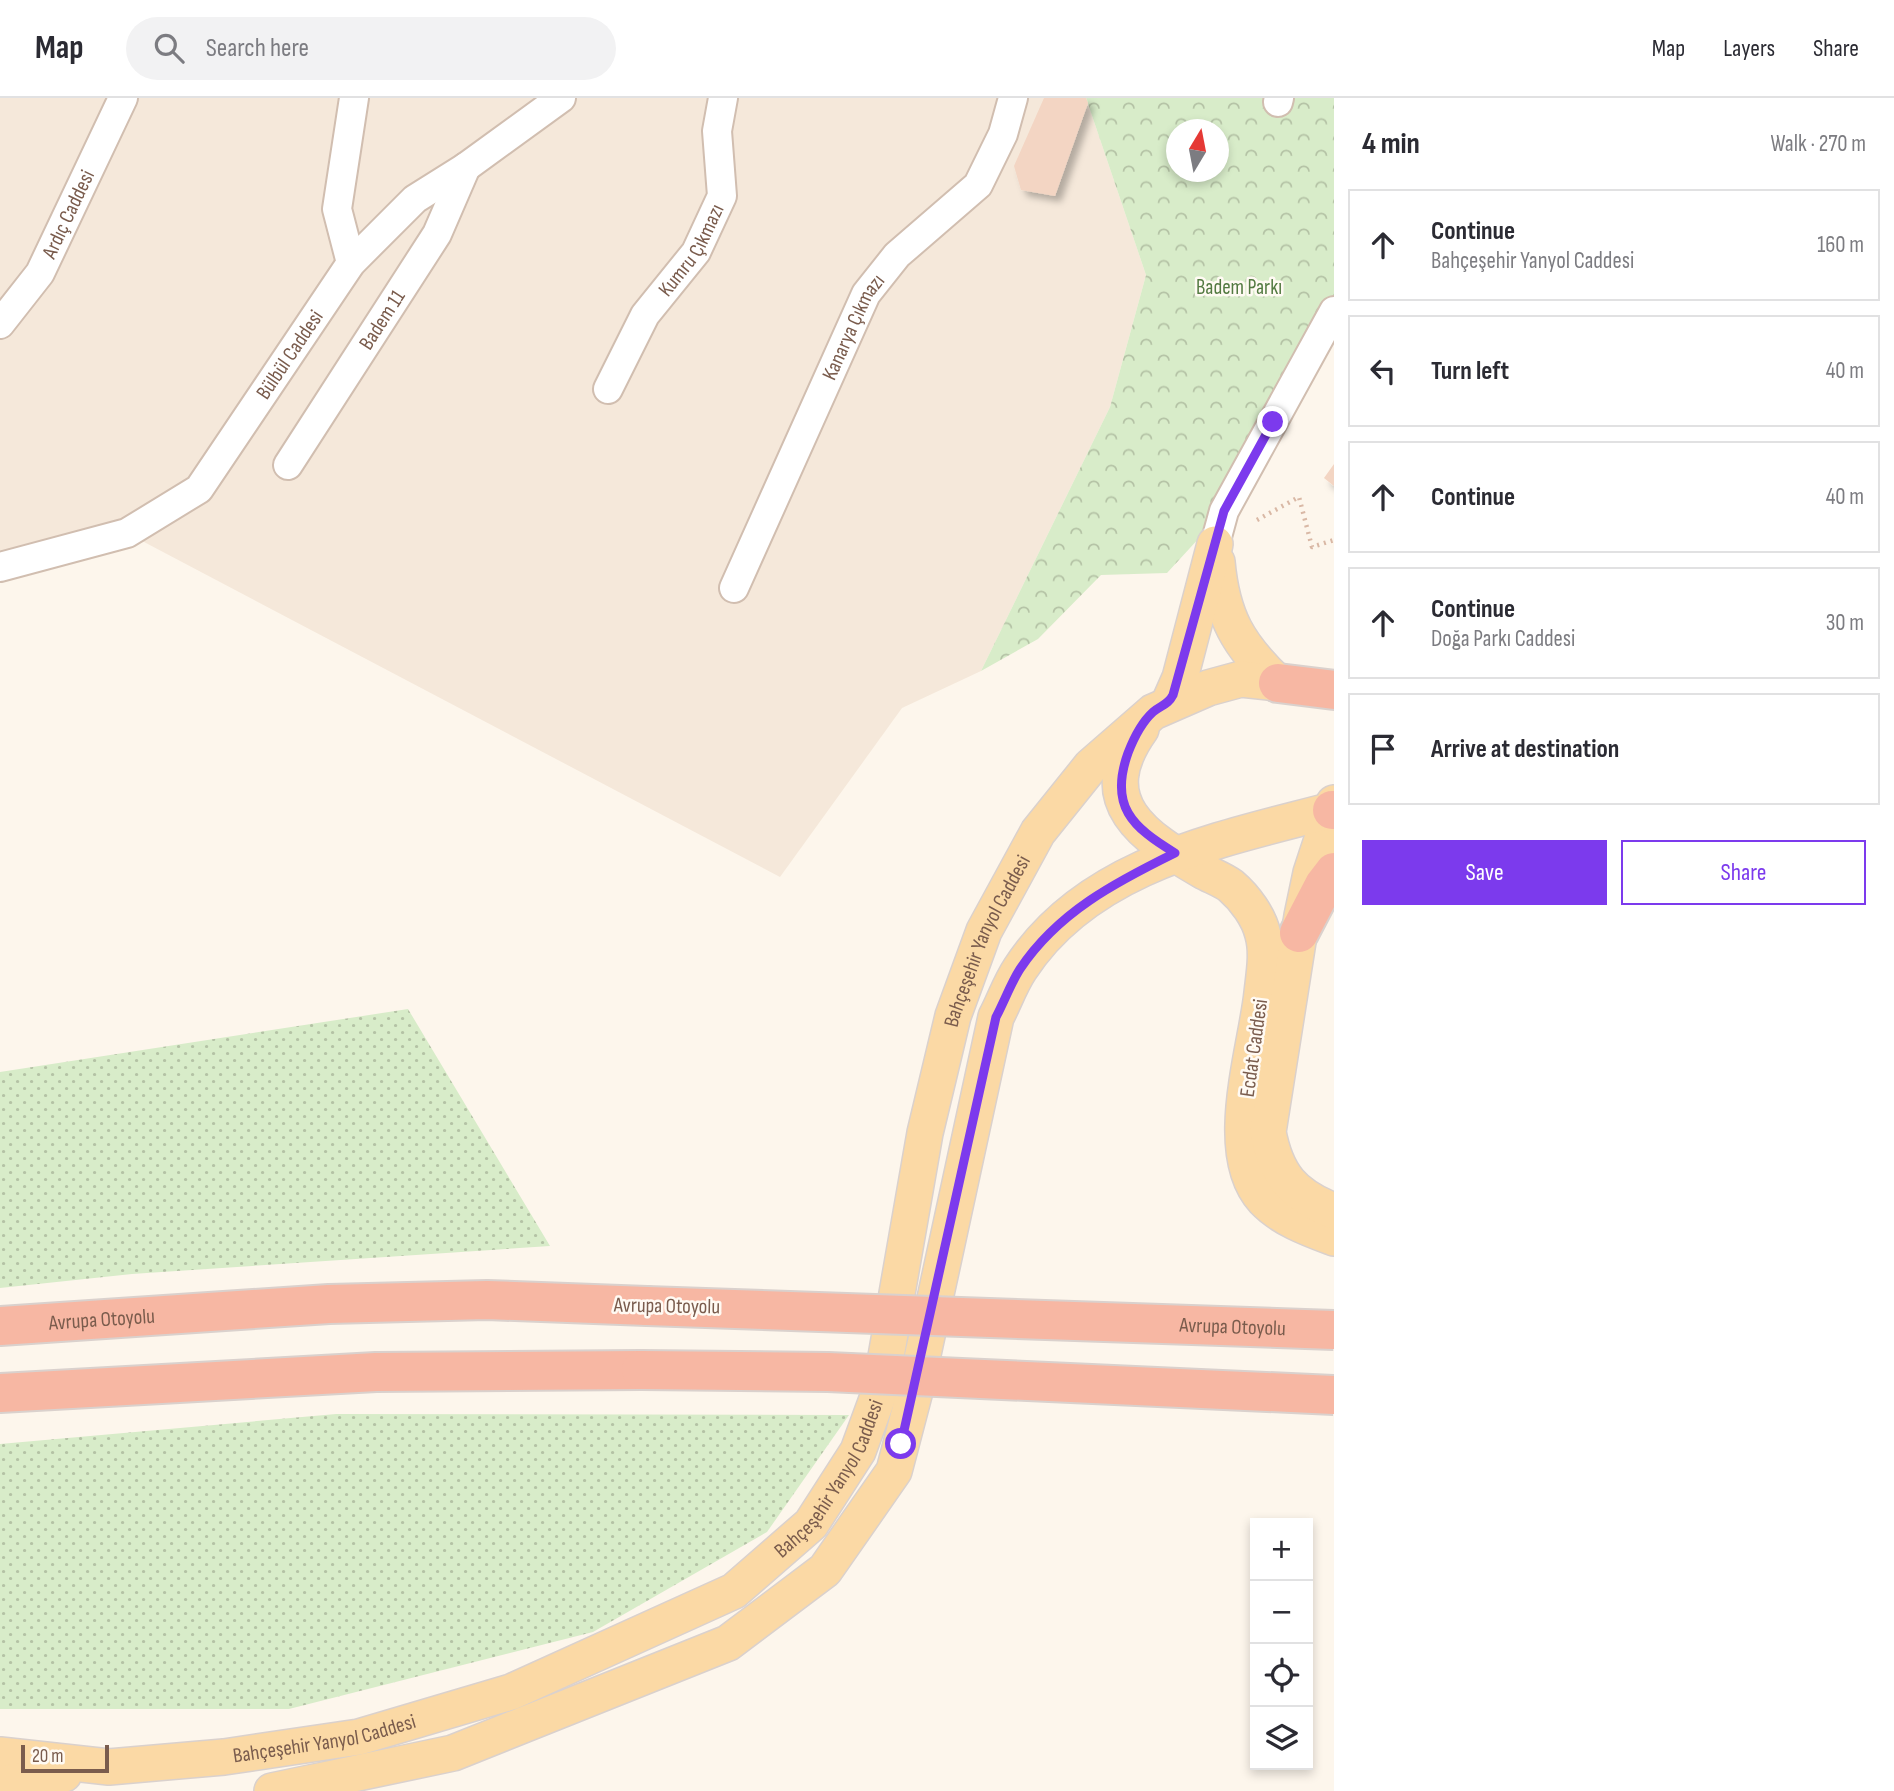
<!DOCTYPE html>
<html lang="en">
<head>
<meta charset="utf-8">
<style>
	body { margin:0; font-family:"Sofia Sans Condensed",sans-serif; background:#f2f2f3; color:#2b2b33 }
	.controls { position:absolute; right:21px; bottom:21px; display:grid; overflow:hidden; border-radius:0px; box-shadow:0 4px 10px #0003 }
	.controls button { width:63px; height:63px; display:grid; place-items:center; padding:0; border:0; border-bottom:2px solid #e1e1e2; background:#fff; color:#2b2b33; font:35px sans-serif }
	.compass { position:absolute; left:1166px; top:21px; width:63px; height:63px; border-radius:50%; background:#fff; box-shadow:0 4px 10px #0003; rotate:10deg }
	.scale { position:absolute; left:21px; bottom:18px; width:88px; box-sizing:border-box; padding-left:7px; border:4px solid #7a5c4d; border-top:0; font-size:19px; line-height:24px; white-space:nowrap; color:#7a5c4d; -webkit-text-stroke:5px #fffaf3; paint-order:stroke }
	.stop { position:absolute; width:21px; height:21px; margin:-16px; border:5px solid #7c3aed; border-radius:50%; background:#fff }
	.stop.end { background:#7c3aed; border-color:#fff; box-shadow:0 2px 7px #0008 }
	.list { margin:0; padding:0; list-style:none }
	h2 { display:flex; justify-content:space-between; align-items:center; height:91px; margin:0; padding:0 28px; font-size:30px }
	h2 small { font-size:23px; font-weight:400; color:#7c7c81 }
	.list li { display:grid; grid-template-columns:46px 1fr auto; gap:21px; align-items:center; box-sizing:border-box; height:112px; margin:0 14px 14px; padding:0 14px; border:2px solid #e1e1e2; border-radius:0px }
	.list b { display:block; font-size:26px; white-space:nowrap }
	.list p { margin:0; font-size:23px; white-space:nowrap; color:#7c7c81 }
	.list em { font-size:23px; font-style:normal; color:#7c7c81 }
	.actions { display:flex; gap:14px; padding:21px 28px }
	.actions a { flex:1; padding:16px 0; border:2px solid #7c3aed; border-radius:0px; text-align:center; font-size:24px; color:#7c3aed }
	.actions .main { background:#7c3aed; color:#fff }
	.icon { flex:none; width:38px; height:38px; fill:none; stroke:currentColor; stroke-width:2; stroke-linecap:round; stroke-linejoin:round }
	.map { position:relative; flex:none; width:1334px; height:1693px; overflow:hidden }
	header { display:flex; align-items:center; gap:42px; box-sizing:border-box; height:98px; padding:0 35px; background:#fff; border-bottom:2px solid #e1e1e2 }
	header strong { font-size:33px }
	nav { display:flex; gap:38px; margin-inline-start:auto; font-size:24px }
	.search { width:490px; height:63px; background:#f2f2f3; display:flex; align-items:center; gap:18px; box-sizing:border-box; padding:0 24px; border-radius:38px; color:#7c7c81; font-size:26px }
	main { display:flex }
	aside { flex:1; background:#fff }
	.map>svg:first-child { display:block }
	.residential { fill:#f5e8da }
	.grass { fill:url(#grass-dots) }
	.park { fill:url(#park-crowns); fill-rule:evenodd }
	.building { fill:#f3d5c3; filter:url(#shadow) }
	.lines { fill:none; stroke-linecap:round; stroke-linejoin:round }
	.minor-casing { stroke:#d1beb0; stroke-width:32 }
	.major-casing { stroke:#dad1cd; stroke-width:38 }
	.highway-casing { stroke:#dad1cd; stroke-width:42 }
	.path { stroke:#d9b8a5; stroke-width:4.5; stroke-dasharray:2 5; stroke-linecap:butt }
	.minor { stroke:#fff; stroke-width:28 }
	.major { stroke:#fbd9a5; stroke-width:35 }
	.highway { stroke:#f7b7a3; stroke-width:38 }
	.highway-bridge-casing { stroke:#dad1cd; stroke-width:42; stroke-linecap:butt }
	.highway-bridge { stroke:#f7b7a3; stroke-width:38 }
	.route { stroke:#7c3aed; stroke-width:9 }
	.labels { text-anchor:middle; dominant-baseline:central; stroke-width:5; stroke-linejoin:round; paint-order:stroke }
	.street-label { font-size:21px; fill:#7a5c4d; stroke:#fffaf3 }
	.park-label { font-size:21px; fill:#537a41; stroke:#fffaf3 }
</style>
</head>
<body>
<header>
<strong>Map</strong>
<div class="search"><svg class="icon" aria-label="search" viewBox="0 0 24 24"><circle cx="10" cy="10" r="6"/><path d="M15 15l6 6"/></svg>Search here</div>
<nav><a>Map</a><a>Layers</a><a>Share</a></nav>
</header>
<main>
<div class="map">
<svg width="1334" height="1693" viewBox="0 0 1334 1693">
	<defs>
		<pattern id="grass-dots" width="8" height="8" patternUnits="userSpaceOnUse" patternTransform="scale(1.75)"><rect width="8" height="8" fill="#d8ecc9"/><path d="M2 2h.1M6 6h.1" fill="none" stroke="#b4c2a5" stroke-width="1.8" stroke-linecap="round"/></pattern>
		<pattern id="park-crowns" width="20" height="18" patternUnits="userSpaceOnUse" patternTransform="scale(1.75)"><rect width="20" height="18" fill="#d8ecc9"/><path d="M2 6a3 3 0 1 1 6 0M12 15a3 3 0 1 1 6 0" fill="none" stroke="#b4c2a5"/></pattern>
		<filter id="shadow"><feDropShadow dx="6" dy="6" stdDeviation="3.5" flood-color="#0004"/></filter>
	</defs>
	<rect width="100%" height="100%" fill="#fdf6ec"/>
	<path class="residential" d="M 0,0 L 1086,0 L 1146,177 L 1110,309 L 981,573 L 902,610 L 780,779 L 127,435 L 0,468 Z"/>
	<g class="grass">
		<path d="M 408,911 L 550,1148 L 132,1176 L 0,1190 L 0,974 Z"/>
		<path d="M 336,1316 L 849,1317 L 767,1434 L 593,1534 L 289,1611 L 0,1611 L 0,1346 Z"/>
	</g>
	<path class="park" d="M 1086,0 L 1264,0 L 1278,4 L 1279,0 L 1334,0 L 1334,213 L 1224,413 L 1167,475 L 1101,477 L 1038,541 L 981,573 L 1110,309 L 1146,177 ZM 1176,32 L 1218,32 L 1218,74 L 1176,74 Z"/>
	<g class="building">
		<path d="M 1044,0 L 1086,0 L 1088,5 L 1055,98 L 1021,92 L 1014,68 Z"/>
		<path d="M 1334,366 L 1334,388 L 1324,380 Z"/>
	</g>
	<g class="lines">
		<defs>
			<g id="minor">
				<path d="M 1278,4 L 1279,0"/>
				<path d="M 351,165 L 337,111 L 354,0"/>
				<path id="s1" d="M 0,226 L 40,175 L 123,0"/>
				<path id="s2" d="M 608,291 L 645,217 L 696,154 L 722,98 L 717,33 L 723,0"/>
				<path id="s3" d="M 288,367 L 437,136 L 466,69"/>
				<path d="M 1215,446 L 1224,413 L 1334,213"/>
				<path id="s4" d="M 0,469 L 127,435 L 199,391 L 351,165 L 415,101 L 466,69 L 561,0"/>
				<path id="s5" d="M 734,490 L 866,196 L 897,157 L 978,87 L 1003,36 L 1013,0"/>
			</g>
			<g id="major">
				<path d="M 1217,464 C 1222,519 1238,547 1278,585"/>
				<path d="M 1169,605 L 1180,580 L 1215,446"/>
				<path d="M 1141,631 C 1089,704 1144,739 1203,773 C 1212,778 1223,782 1231,788 C 1245,800 1259,819 1263,837 C 1268,855 1264,877 1262,895 C 1256,952 1221,1055 1264,1102 C 1282,1121 1310,1131 1334,1140"/>
				<path d="M 1334,705 L 1311,775 L 1302,818 L 1268,1034 C 1276,1077 1293,1097 1334,1113"/>
				<path id="s6" d="M 0,1657 L 109,1669 L 224,1659 L 359,1639 L 511,1594 L 734,1493 L 811,1426 L 858,1353 L 880,1293 L 925,1035 L 953,918 L 984,833 L 1038,734 L 1091,668 L 1153,614 L 1208,590 L 1241,581 L 1278,585"/>
				<path d="M 0,1686 L 64,1676"/>
				<path d="M 272,1693 L 453,1655 L 728,1545 L 825,1472 L 894,1373 L 915,1293 L 996,919 C 1004,904 1010,886 1020,871 C 1088,766 1220,742 1332,712"/>
			</g>
			<g id="highway">
				<path d="M 1278,585 L 1334,592"/>
				<path d="M 1332,712 L 1334,712"/>
				<path d="M 1299,835 L 1324,787 L 1334,774"/>
				<path id="s7" d="M 0,1228 L 329,1206 L 487,1202 L 647,1208"/>
				<path d="M 0,1295 L 376,1274 L 641,1272"/>
			</g>
		</defs>
		<use href="#minor" class="minor-casing"/>
		<use href="#major" class="major-casing"/>
		<use href="#highway" class="highway-casing"/>
		<path class="path" d="M 1257,422 L 1299,399 L 1312,449 L 1334,442"/>
		<use href="#minor" class="minor"/>
		<use href="#major" class="major"/>
		<use href="#highway" class="highway"/>
		<defs>
			<g id="highway-bridge">
				<path id="s8" d="M 647,1208 L 1334,1232"/>
				<path d="M 641,1272 L 828,1274 L 1334,1297"/>
			</g>
		</defs>
		<use href="#highway-bridge" class="highway-bridge-casing"/>
		<use href="#highway-bridge" class="highway-bridge"/>
	</g>
	<g class="lines">
		<path class="route" d="M 901,1346 L 996,919 C 1004,904 1011,885 1020,871 C 1058,814 1116,784 1175,755 C 1132,729 1109,708 1128,655 C 1133,642 1142,624 1153,614 C 1161,607 1168,607 1173,597 L 1224,413 L 1273,324"/>
	</g>
	<g class="labels">
		<g class="street-label">
			<text stroke="none"><textPath href="#s1" startOffset="130">Ardıç Caddesi</textPath></text>
			<text stroke="none"><textPath href="#s2" startOffset="163">Kumru Çıkmazı</textPath></text>
			<text stroke="none"><textPath href="#s3" startOffset="173">Badem 11</textPath></text>
			<text stroke="none"><textPath href="#s5" startOffset="287">Kanarya Çıkmazı</textPath></text>
			<text stroke="none"><textPath href="#s4" startOffset="378">Bülbül Caddesi</textPath></text>
			<text stroke="none"><textPath href="#s6" startOffset="1482">Bahçeşehir Yanyol Caddesi</textPath></text>
			<text transform="translate(1254 950) rotate(-82)">Ecdat Caddesi</text>
			<text transform="translate(667 1208) rotate(1)">Avrupa Otoyolu</text>
			<text stroke="none"><textPath href="#s7" startOffset="102">Avrupa Otoyolu</textPath></text>
			<text stroke="none"><textPath href="#s8" startOffset="586">Avrupa Otoyolu</textPath></text>
			<text stroke="none"><textPath href="#s6" startOffset="915">Bahçeşehir Yanyol Caddesi</textPath></text>
			<text stroke="none"><textPath href="#s6" startOffset="327">Bahçeşehir Yanyol Caddesi</textPath></text>
		</g>
		<g class="park-label">
			<text x="1239" y="189">Badem Parkı</text>
		</g>
	</g>
</svg>
<div class="controls">
<button>+</button>
<button>−</button>
<button><svg class="icon" aria-label="locate" viewBox="0 0 24 24"><circle cx="12" cy="12" r="6"/><path d="M12 2v4M12 18v4M2 12h4M18 12h4"/></svg></button>
<button><svg class="icon" aria-label="layers" viewBox="0 0 24 24"><path d="M12 4l9 5-9 5-9-5zM3 14l9 5 9-5"/></svg></button>
</div>
<svg class="compass" viewBox="-18 -18 36 36"><path d="M0-13l5 13h-10z" fill="#e53935"/><path d="M0 13l5-13h-10z" fill="#7c7c81"/></svg>
<div class="scale">20 m</div>
<div class="stop" style="left:901px;top:1346px"></div>
<div class="stop end" style="left:1273px;top:324px"></div>
</div>
<aside>
<h2>4 min<small>Walk · 270 m</small></h2>
<ul class="list">
<li><svg class="icon" aria-label="ahead" viewBox="0 0 24 24"><path d="M12 20V5M6 11l6-6 6 6"/></svg><div><b>Continue</b><p>Bahçeşehir Yanyol Caddesi</p></div><em>160 m</em></li>
<li><svg class="icon" aria-label="left" viewBox="0 0 24 24"><path d="M17 20v-9H6M10 6l-5 5 5 5"/></svg><div><b>Turn left</b></div><em>40 m</em></li>
<li><svg class="icon" aria-label="ahead" viewBox="0 0 24 24"><path d="M12 20V5M6 11l6-6 6 6"/></svg><div><b>Continue</b></div><em>40 m</em></li>
<li><svg class="icon" aria-label="ahead" viewBox="0 0 24 24"><path d="M12 20V5M6 11l6-6 6 6"/></svg><div><b>Continue</b><p>Doğa Parkı Caddesi</p></div><em>30 m</em></li>
<li><svg class="icon" aria-label="arrive" viewBox="0 0 24 24"><path d="M6 21V4h12l-3 4 3 4H6"/></svg><div><b>Arrive at destination</b></div></li>
</ul>
<div class="actions"><a class="main">Save</a><a>Share</a></div>
</aside>
</main>
</body>
</html>
